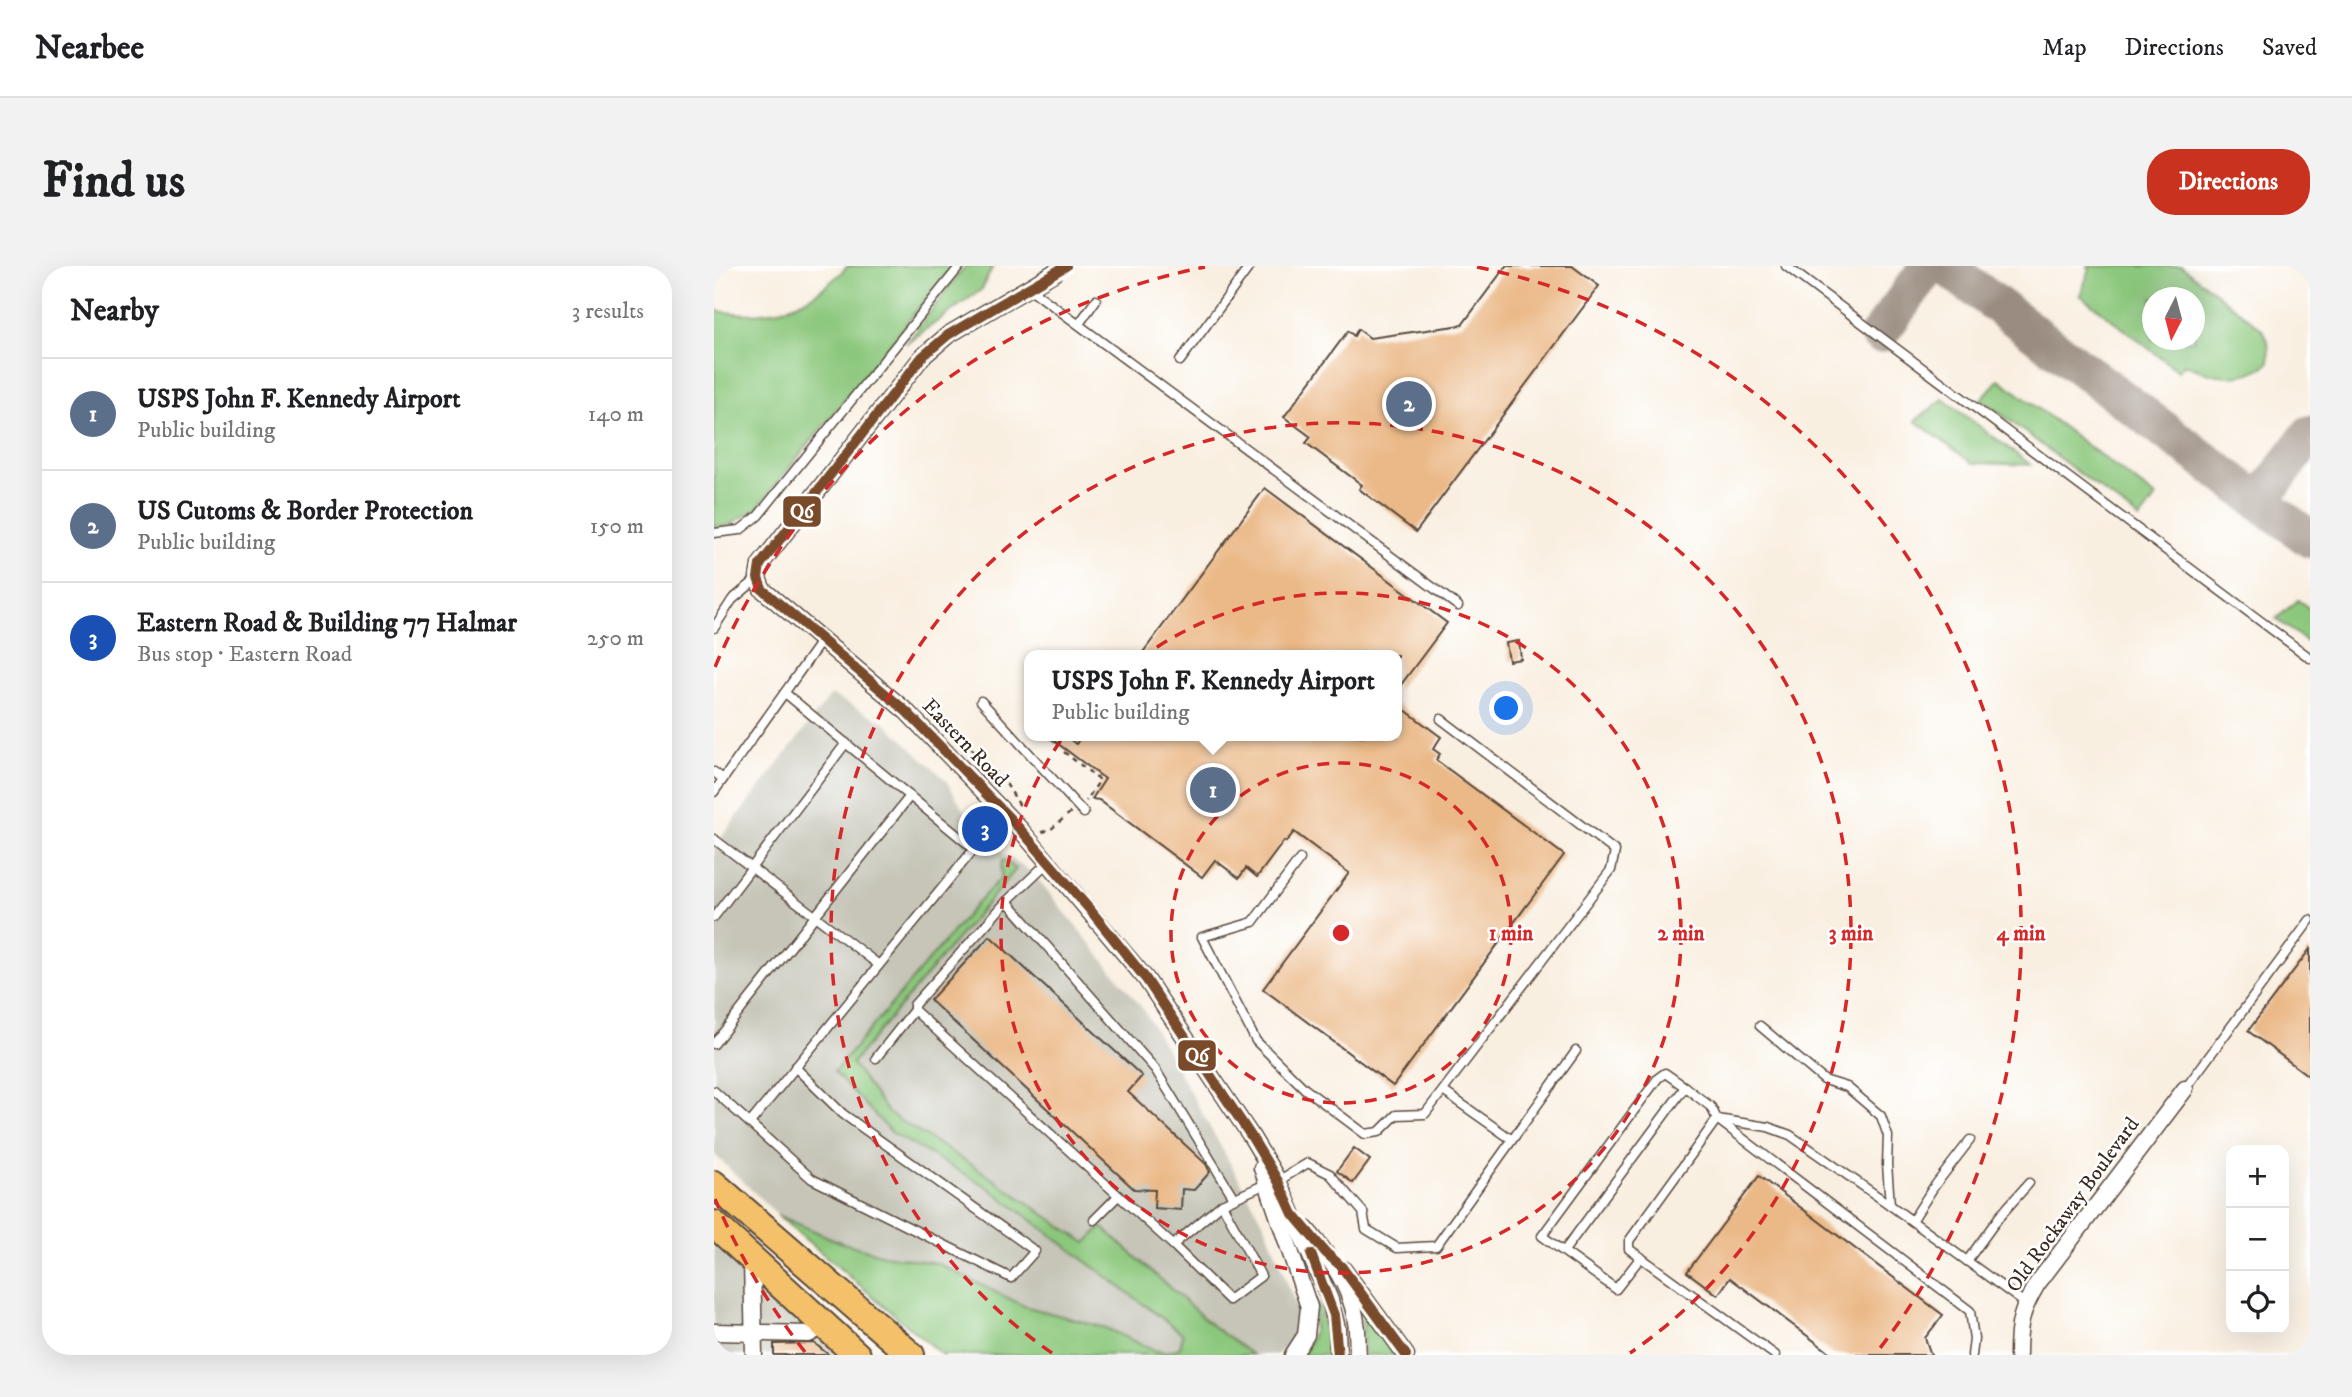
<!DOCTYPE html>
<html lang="en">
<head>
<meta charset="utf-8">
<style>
	body { margin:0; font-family:"IM FELL DW Pica",serif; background:#f2f2f2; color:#202124 }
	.controls { position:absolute; right:21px; bottom:21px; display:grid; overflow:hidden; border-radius:14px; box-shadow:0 7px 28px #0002 }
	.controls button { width:63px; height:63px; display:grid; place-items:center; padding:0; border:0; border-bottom:2px solid #e0e0e0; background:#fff; color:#202124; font:35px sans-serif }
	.compass { position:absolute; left:1428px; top:21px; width:63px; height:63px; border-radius:50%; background:#fff; box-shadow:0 7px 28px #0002; rotate:186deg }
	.you { position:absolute; left:793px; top:443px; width:24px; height:24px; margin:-18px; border:5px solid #fff; border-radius:50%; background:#1a73e8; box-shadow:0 0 0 10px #1a73e833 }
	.badge { display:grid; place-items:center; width:46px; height:46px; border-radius:50%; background:#c8321e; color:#fff; font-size:23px; font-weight:700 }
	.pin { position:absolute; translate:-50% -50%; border:4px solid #fff; box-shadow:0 2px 7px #0006 }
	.popup { position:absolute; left:310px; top:384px; width:378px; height:91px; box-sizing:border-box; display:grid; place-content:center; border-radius:14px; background:#fff; filter:drop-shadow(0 2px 5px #0005); font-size:23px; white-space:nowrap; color:#757577 }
	.popup b { font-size:26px; color:#202124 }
	.popup::after { content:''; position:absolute; left:50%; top:100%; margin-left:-14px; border:14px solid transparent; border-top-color:#fff }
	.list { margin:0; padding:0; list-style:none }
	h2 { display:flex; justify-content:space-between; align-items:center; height:91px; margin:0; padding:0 28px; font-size:30px }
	h2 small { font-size:23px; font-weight:400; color:#757577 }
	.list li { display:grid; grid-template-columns:46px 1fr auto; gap:21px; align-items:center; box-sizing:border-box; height:112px; padding:0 28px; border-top:2px solid #e0e0e0 }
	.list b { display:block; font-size:26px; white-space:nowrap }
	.list p { margin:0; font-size:23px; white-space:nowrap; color:#757577 }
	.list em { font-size:23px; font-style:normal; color:#757577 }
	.icon { flex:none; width:38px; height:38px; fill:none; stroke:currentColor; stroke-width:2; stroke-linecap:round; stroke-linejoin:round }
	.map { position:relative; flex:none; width:1596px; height:1089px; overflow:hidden; border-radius:28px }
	header { display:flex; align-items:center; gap:42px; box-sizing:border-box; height:98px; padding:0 35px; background:#fff; border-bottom:2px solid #e0e0e0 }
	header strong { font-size:33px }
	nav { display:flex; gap:38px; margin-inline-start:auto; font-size:24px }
	.intro { display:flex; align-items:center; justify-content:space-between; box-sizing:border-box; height:168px; padding:0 42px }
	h1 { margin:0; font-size:49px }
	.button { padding:18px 32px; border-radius:28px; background:#c8321e; color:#fff; font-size:24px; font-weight:700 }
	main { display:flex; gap:42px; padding:0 42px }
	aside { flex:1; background:#fff; border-radius:28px; box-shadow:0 7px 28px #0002 }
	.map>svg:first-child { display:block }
	.industrial { fill:#c6c5b8 }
	.green { fill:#8bc77c; stroke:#63784d; stroke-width:2; fill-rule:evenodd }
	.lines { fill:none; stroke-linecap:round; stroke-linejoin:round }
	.taxiway { stroke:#9a8c80; stroke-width:38 }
	.building { fill:#ebb988 }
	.service-casing { stroke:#58483b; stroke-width:11 }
	.minor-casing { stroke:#58483b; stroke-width:19 }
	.trunk-casing { stroke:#58483b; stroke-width:30 }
	.path { stroke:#58483b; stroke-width:2.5; stroke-dasharray:5 5; stroke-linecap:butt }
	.service { stroke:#fff; stroke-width:8 }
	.minor { stroke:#fff; stroke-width:16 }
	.trunk { stroke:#f4c16a; stroke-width:26 }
	.bus-1-casing { stroke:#fff; stroke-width:16 }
	.bus-1 { stroke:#7a4b2a; stroke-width:10 }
	.ring { fill:none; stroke:#d62828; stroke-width:3.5; stroke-dasharray:12 9 }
	.labels { text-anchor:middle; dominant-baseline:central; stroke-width:5; stroke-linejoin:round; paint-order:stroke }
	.street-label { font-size:21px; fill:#3b2a1e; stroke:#fff }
	.centre { fill:#d62828; stroke:#fff; stroke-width:3.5 }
	.ring-label { font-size:21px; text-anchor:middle; font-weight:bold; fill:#d62828; stroke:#fff; stroke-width:5; stroke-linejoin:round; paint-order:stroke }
	.line-badge { stroke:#fff; stroke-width:2.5 }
	.badge-label { font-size:19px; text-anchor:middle; font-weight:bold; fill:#fff }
</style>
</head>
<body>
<header>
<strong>Nearbee</strong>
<nav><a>Map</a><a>Directions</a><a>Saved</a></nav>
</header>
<div class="intro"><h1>Find us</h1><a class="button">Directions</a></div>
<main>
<aside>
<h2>Nearby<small>3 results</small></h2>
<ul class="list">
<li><span class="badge" style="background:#5c6f8a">1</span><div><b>USPS John F. Kennedy Airport</b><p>Public building</p></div><em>140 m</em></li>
<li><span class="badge" style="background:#5c6f8a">2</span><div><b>US Cutoms &amp; Border Protection</b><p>Public building</p></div><em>150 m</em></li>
<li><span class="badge" style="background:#1a4fb4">3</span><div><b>Eastern Road &amp; Building 77 Halmar</b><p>Bus stop · Eastern Road</p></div><em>250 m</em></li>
</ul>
</aside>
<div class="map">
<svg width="1596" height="1089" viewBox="0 0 1596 1089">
	<rect width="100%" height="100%" fill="#fff"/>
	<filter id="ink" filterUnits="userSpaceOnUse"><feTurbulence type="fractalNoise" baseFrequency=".0143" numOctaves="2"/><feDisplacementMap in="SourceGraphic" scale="14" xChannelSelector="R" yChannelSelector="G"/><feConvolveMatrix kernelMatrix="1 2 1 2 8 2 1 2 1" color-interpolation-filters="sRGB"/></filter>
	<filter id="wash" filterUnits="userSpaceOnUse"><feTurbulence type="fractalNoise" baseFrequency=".00686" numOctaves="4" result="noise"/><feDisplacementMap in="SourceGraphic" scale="28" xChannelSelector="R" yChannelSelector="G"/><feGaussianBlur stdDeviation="1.57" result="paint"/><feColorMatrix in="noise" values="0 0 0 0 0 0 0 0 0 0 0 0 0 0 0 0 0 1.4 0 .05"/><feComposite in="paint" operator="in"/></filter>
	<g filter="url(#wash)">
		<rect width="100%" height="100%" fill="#f9efe1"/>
		<g class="industrial">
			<path d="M 117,429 L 169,455 L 233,515 L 255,554 L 286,585 L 319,607 L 430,744 L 552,961 L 584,1045 L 581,1072 L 563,1089 L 228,1089 L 78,963 L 0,888 L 0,581 Z"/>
			<path d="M 0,970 L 131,1089 L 0,1089 Z"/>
		</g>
		<g class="green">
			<path d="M 134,0 L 239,0 L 42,243 L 14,260 L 0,261 L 0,44 C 56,56 95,40 134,0 Z"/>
			<path d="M 251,0 L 279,0 L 268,23 L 192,78 Z"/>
			<path d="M 1373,0 L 1467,0 L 1549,64 L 1554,75 L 1555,97 C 1528,117 1499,111 1470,98 L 1464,105 L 1366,29 L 1376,3 ZM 1438,32 L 1480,32 L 1480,74 L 1438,74 Z"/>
			<path d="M 1285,113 L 1442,231 L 1426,253 L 1267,133 Z"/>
			<path d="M 1229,133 L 1317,199 L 1258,197 L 1201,155 Z"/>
			<path d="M 1584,334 L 1596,343 L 1596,378 L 1562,353 Z"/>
			<path d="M 289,594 L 302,603 L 138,797 L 174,847 L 266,904 L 372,977 L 388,961 L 501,1062 L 539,1089 L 228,1089 L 63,949 L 126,976 L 170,989 L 223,997 L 310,1040 L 392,1062 L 438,1084 L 452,1086 L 466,1082 L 469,1068 L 272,920 L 178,867 L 120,806 L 264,636 L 288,611 L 287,599 Z"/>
			<path d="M 601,1037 L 605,1037 L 612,1068 L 614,1089 L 588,1089 C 600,1073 602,1057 601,1037 Z"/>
			<path d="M 652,1046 L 685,1089 L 650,1089 L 648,1048 Z"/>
		</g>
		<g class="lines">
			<g class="taxiway">
				<path d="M 1231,0 L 1596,273"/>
				<path d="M 1165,68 L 1215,0"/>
				<path d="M 1546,235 L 1596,168"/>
			</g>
		</g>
		<g id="blocks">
			<g class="building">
				<path d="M 792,0 L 858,0 L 885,20 L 702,266 L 645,223 L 648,219 L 592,177 L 597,171 L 570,151 L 634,65 L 640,70 L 644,63 L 656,72 L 748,59 Z"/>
				<path d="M 551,222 L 733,357 L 683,424 L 683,389 L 427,389 Z"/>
				<path d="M 805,375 L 807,393 L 795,395 L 792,377 Z"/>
				<path d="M 683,438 L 727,471 L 719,483 L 726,488 L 722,494 L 850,589 L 679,820 L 549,723 L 635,607 L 580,566 L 572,576 L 570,575 L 543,611 L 532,602 L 525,612 L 501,594 L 488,611 L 385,534 L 378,533 L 391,513 L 335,471 L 351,470 L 362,478 L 367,470 L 683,470 Z"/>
				<path d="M 276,670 L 428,810 L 414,826 L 492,898 L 496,906 L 480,924 L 468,923 L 467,944 L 440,942 L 441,924 L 420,923 L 216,734 Z"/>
				<path d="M 1596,683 L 1596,811 L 1534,765 Z"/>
				<path d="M 640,882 L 656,894 L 639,917 L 623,905 Z"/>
				<path d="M 1045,910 L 1229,1049 L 1211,1072 L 1217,1089 L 1119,1089 L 1016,1012 L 1004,1029 L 973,1006 Z"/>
				<path d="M 100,1077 L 115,1089 L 60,1089 L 60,1078 Z"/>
			</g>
		</g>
	</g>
	<g filter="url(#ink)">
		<use href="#blocks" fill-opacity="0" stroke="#58483b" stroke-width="2"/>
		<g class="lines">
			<defs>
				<g id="service">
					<path d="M 1072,0 L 1596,392"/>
					<path d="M 315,22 L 744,340"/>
					<path d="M 365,58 L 382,34"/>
					<path d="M 466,95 L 536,0"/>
					<path d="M 0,267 L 26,264 L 44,250 L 246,0"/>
					<path d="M 0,362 L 18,334 L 44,312"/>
					<path d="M 267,435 L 370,547"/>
					<path d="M 0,506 L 9,513"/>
					<path d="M 0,526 L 108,374"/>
					<path d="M 0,573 L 165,699"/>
					<path d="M 586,593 L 539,656 L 488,671 L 542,775 L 591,823 L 651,868 L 665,866 L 682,849 L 711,848 L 897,604 L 901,585 L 727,453"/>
					<path d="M 293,635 L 334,596"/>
					<path d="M 0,651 L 132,477"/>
					<path d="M 1046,760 L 1110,814 L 1133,821 L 1167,850 L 1174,870 L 1173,898 L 1176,939 L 1312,1038"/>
					<path d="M 0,778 L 196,530"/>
					<path d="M 162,792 L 200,744"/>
					<path d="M 1471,823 L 1596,654"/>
					<path d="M 0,825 L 98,913 L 297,1012 L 321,985 L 129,848 L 81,801"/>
					<path d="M 729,825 L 797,873"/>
					<path d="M 36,857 L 260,583 L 71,427"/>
					<path d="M 564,915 L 594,897 L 616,908 L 635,930 L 649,946 L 652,963 L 683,982 L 722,980 L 862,785"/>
					<path d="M 520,932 L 441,803 L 293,635 L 200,739 L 200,744 L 459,979 L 508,938 L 554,917"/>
					<path d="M 380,954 L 404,930"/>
					<path d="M 1198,955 L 1219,922 L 1256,874"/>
					<path d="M 459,979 L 515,1034 L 547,1010 L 508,938"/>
					<path d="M 850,985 L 971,821 L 997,841 L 1003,853 L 1256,1045 L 1260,1073 L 1258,1089"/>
					<path d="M 927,991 L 902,1023 L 828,970 L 944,812 L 951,807 L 971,821"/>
					<path d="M 1253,995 L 1285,951 L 1315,917"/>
					<path d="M 1061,1089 L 915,983 L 915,975 L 1003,853 L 1054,861 L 1076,869 L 1176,939"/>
				</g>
				<g id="minor">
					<path d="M 341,6 L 234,69 L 208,91 L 46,299 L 44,312 L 48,323 L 193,446 L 247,502 L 306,563 L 432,713 L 537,870 L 564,915 L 616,1034 L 623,1062 L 624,1089"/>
					<path d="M 548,902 L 595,1041 L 592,1069 L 579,1089"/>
					<path d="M 592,963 C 614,988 638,1022 642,1056 C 644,1066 643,1078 644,1089"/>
					<path d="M 38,993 L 40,1089"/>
					<path d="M 629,1003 L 692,1089"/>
					<path d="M 0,1066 L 95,1068 L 110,1059"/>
					<path d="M 1304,1089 C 1304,1057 1307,1045 1323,1018 L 1471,823"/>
				</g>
				<g id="trunk">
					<path d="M 0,918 L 197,1089"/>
					<path d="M 0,958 L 143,1089"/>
				</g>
			</defs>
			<use href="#service" class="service-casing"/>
			<use href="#minor" class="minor-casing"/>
			<use href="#trunk" class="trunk-casing"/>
			<g class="path">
				<path d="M 229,454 L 291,516 L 306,540"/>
				<path d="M 350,486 L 386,514 L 372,535"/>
				<path d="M 328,566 L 336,564 L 357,546"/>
			</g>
			<use href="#service" class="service"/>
			<use href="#minor" class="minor"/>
			<use href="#trunk" class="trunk"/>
			<defs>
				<g id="bus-1">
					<path d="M 352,0 L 234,69 L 208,91 L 46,299 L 44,312 L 48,323 L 193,446 L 306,563 L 377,645 L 432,713 L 537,870 L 564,915 L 579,948 L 612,987 L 627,1000 L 692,1089"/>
					<path d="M 597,988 L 620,1049 L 624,1089"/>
				</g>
			</defs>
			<use href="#bus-1" class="bus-1-casing"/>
			<use href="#bus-1" class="bus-1"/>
		</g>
	</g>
	<g class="ring">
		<circle cx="627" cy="667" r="170"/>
		<circle cx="627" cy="667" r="340"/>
		<path d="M338 1087A510 510 0 1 1 916 1087"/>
		<path d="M91 1086A680 680 0 0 1 1 933M1 401A680 680 0 0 1 491 1M763 1A680 680 0 0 1 1163 1086"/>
	</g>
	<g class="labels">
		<g class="street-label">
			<text transform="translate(251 477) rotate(46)">Eastern Road</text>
			<text transform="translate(1359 939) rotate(-54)">Old Rockaway Boulevard</text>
		</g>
	</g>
	<circle cx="627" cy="667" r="10" class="centre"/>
	<g class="ring-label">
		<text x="797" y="674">1 min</text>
		<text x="967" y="674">2 min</text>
		<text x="1137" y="674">3 min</text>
		<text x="1307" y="674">4 min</text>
	</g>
	<g class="line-badge">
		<rect x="68" y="229" width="40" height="33" rx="7" fill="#7a4b2a"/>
		<rect x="463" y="773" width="40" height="33" rx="7" fill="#7a4b2a"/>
	</g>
	<g class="badge-label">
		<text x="88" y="252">Q6</text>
		<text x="483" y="796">Q6</text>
	</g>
</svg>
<div class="controls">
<button>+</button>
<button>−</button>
<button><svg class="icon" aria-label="locate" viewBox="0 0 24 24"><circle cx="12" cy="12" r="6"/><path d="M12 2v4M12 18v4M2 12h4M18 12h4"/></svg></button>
</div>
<svg class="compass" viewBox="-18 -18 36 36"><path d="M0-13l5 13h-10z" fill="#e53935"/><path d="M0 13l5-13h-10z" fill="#757577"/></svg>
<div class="you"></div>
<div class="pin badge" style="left:499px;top:524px;background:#5c6f8a">1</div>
<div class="popup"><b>USPS John F. Kennedy Airport</b>Public building</div>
<div class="pin badge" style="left:695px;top:138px;background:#5c6f8a">2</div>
<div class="pin badge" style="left:271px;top:563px;background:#1a4fb4">3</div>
</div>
</main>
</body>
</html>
